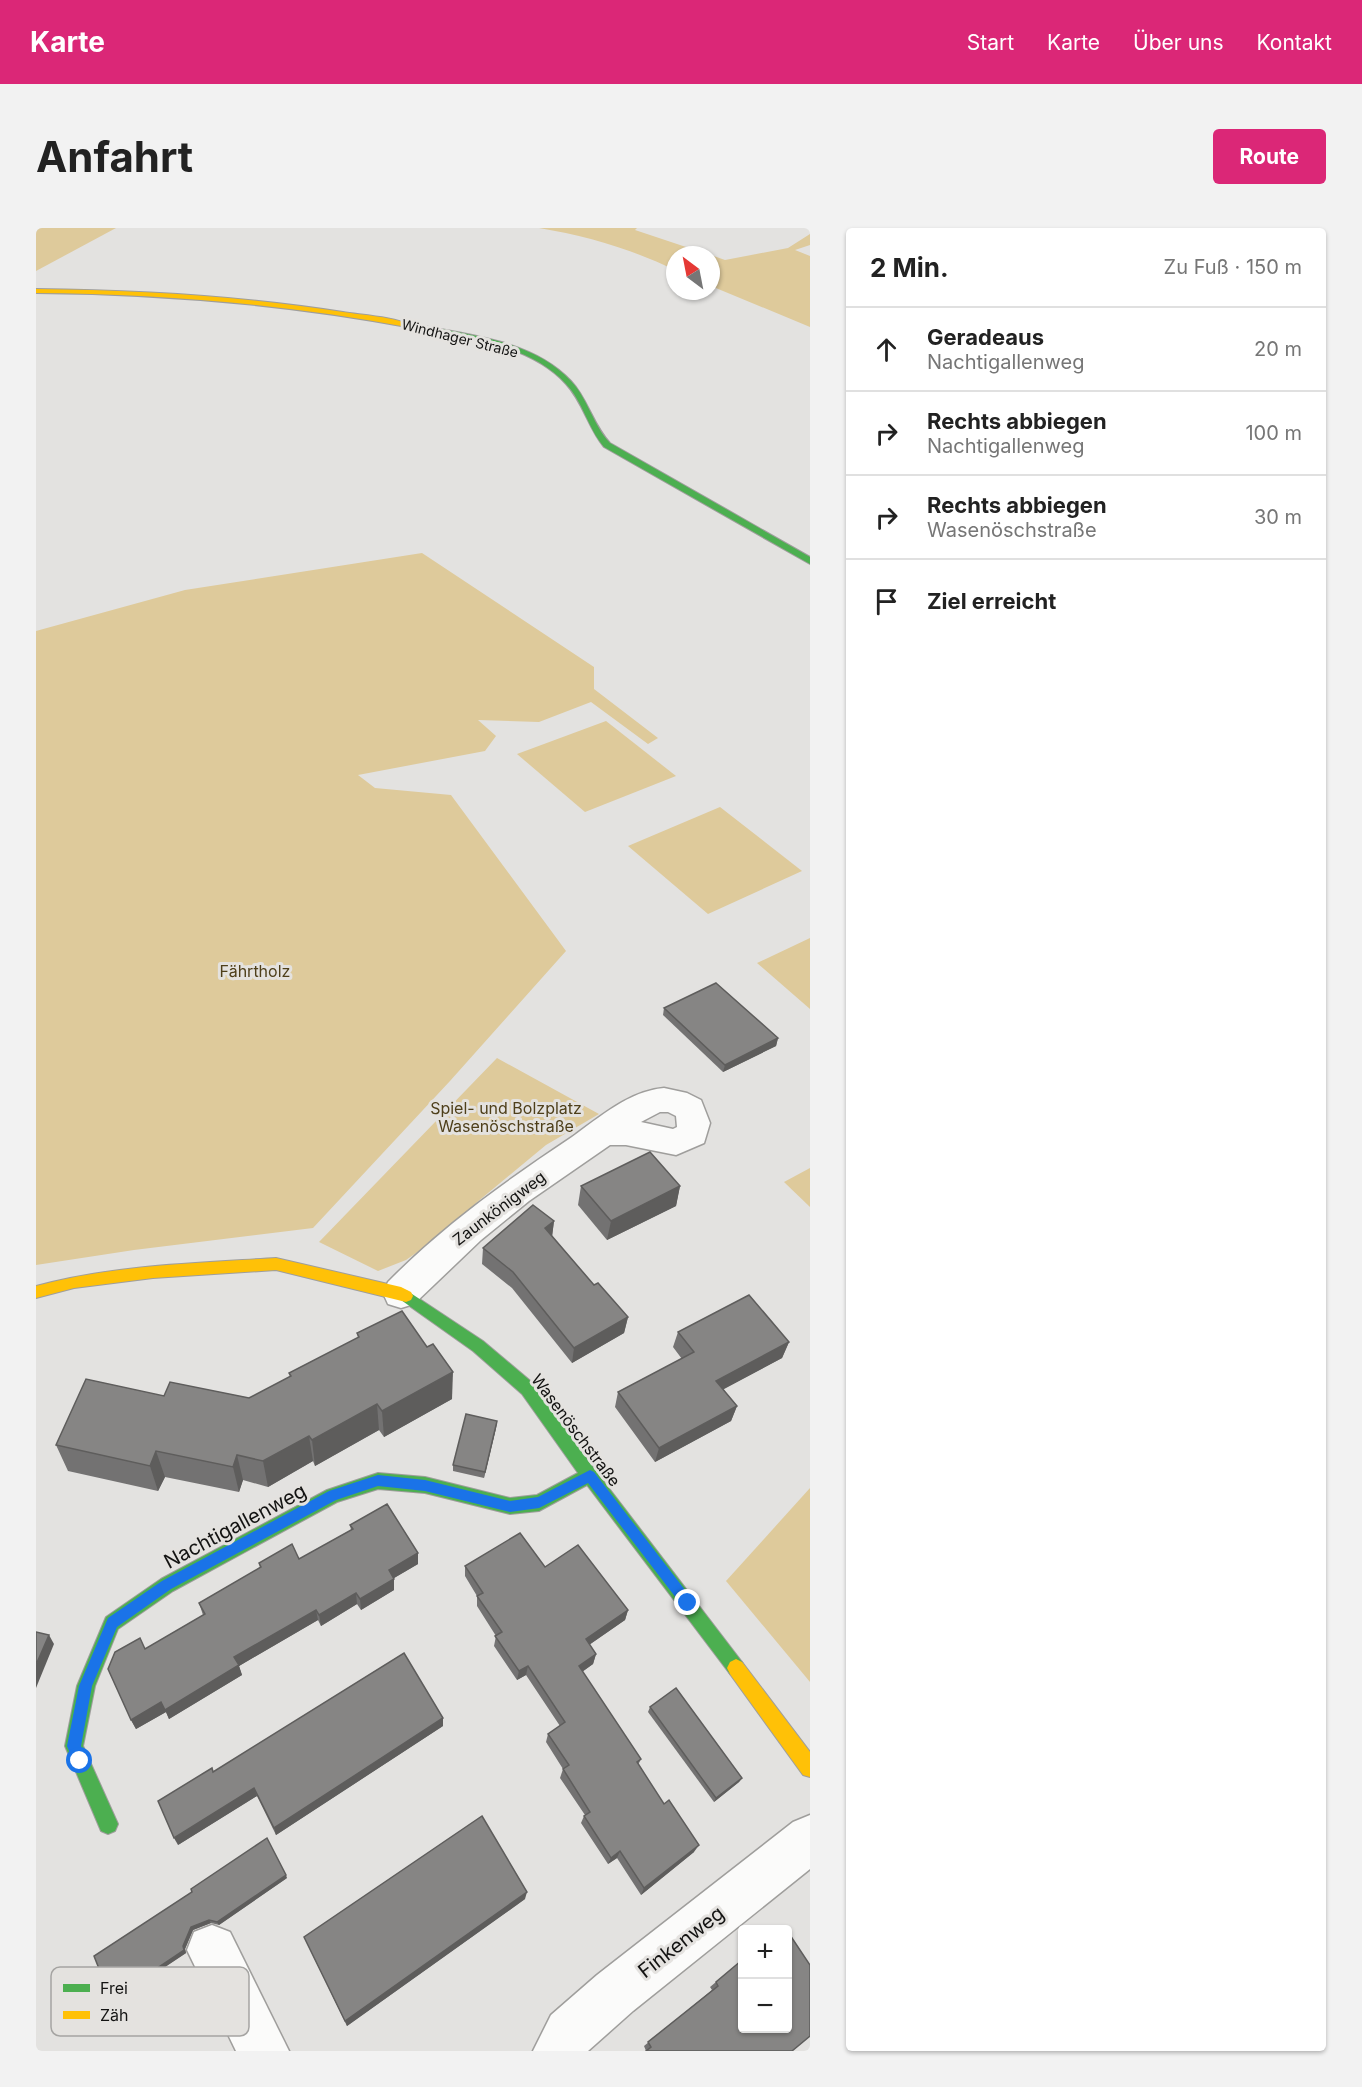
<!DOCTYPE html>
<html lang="de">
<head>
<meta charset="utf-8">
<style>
	body { margin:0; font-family:Inter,sans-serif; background:#f2f2f2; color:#222 }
	.controls { position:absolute; right:18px; bottom:18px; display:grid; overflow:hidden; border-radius:6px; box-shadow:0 2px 4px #0004 }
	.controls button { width:54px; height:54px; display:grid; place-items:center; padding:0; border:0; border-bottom:2px solid #e0e0e0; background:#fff; color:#222; font:30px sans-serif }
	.compass { position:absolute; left:630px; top:18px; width:54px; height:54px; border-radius:50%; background:#fff; box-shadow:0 2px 4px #0004; rotate:328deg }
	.stop { position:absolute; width:18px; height:18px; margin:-14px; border:4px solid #1a73e8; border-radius:50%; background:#fff }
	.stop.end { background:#1a73e8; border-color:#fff; box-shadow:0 2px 6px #0008 }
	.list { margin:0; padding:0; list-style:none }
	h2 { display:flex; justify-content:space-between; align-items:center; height:78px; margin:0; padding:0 24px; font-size:26px }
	h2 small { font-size:20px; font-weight:400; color:#767676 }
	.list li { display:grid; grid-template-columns:39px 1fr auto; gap:18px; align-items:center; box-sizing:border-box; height:84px; padding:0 24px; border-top:2px solid #e0e0e0 }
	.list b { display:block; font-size:22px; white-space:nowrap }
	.list p { margin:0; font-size:20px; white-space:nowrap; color:#767676 }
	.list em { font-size:20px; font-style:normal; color:#767676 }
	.icon { flex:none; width:33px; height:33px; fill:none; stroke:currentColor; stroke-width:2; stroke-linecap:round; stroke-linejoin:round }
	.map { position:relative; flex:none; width:774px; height:1823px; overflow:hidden; border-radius:6px }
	header { display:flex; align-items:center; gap:36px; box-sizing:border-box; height:84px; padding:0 30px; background:#db2777; color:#fff }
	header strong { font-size:28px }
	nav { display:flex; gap:33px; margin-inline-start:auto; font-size:21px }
	.intro { display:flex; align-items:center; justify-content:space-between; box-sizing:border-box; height:144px; padding:0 36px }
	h1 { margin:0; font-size:42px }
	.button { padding:15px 27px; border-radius:6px; background:#db2777; color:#fff; font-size:21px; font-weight:700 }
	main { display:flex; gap:36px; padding:0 36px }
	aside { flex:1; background:#fff; border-radius:6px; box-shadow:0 2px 4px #0004 }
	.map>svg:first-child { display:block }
	.green { fill:#deca9b }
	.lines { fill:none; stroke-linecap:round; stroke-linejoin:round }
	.street-casing { stroke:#9f9e9c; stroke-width:3 }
	.fast-casing { stroke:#9f9e9c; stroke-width:2 }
	.slow-casing { stroke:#9f9e9c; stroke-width:2 }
	.street { fill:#fbfbfa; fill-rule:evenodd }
	.fast { fill:#4caf50; fill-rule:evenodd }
	.slow { fill:#ffc107; fill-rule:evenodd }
	.wall { fill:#737272 }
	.shaded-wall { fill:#5e5d5c }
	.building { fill:#868584; stroke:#5e5d5c; stroke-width:1.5 }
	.route { fill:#1a73e8 }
	.labels { text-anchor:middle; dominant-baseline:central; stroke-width:6; stroke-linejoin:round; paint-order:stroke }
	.far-street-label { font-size:14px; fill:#131312; stroke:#e4e2df }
	.park-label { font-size:16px; fill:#4e3f1a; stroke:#e4e2df }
	.street-label { font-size:16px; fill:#131312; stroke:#e4e2df }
	.near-street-label { font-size:20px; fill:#131312; stroke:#e4e2df }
	.key { fill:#e4e2df; stroke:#a5a4a2; stroke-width:1.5 }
	.key-label { font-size:16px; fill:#131312 }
</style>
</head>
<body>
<header>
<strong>Karte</strong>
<nav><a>Start</a><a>Karte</a><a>Über uns</a><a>Kontakt</a></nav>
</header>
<div class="intro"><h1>Anfahrt</h1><a class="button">Route</a></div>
<main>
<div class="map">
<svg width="774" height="1823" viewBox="0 0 774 1823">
	<rect width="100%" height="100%" fill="#e3e2e0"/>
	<g class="green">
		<path d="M 0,0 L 80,0 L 0,43 Z"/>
		<path d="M 503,0 L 601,0 L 599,2 L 674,27 L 639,27 L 639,42 C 595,21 551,8 503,0 Z"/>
		<path d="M 774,6 L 774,17 L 759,22 L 774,28 L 774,99 L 675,58 L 675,27 L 689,32 L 752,20 Z"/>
		<path d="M 386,325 L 558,439 L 558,461 L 622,510 L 612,516 L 555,474 L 503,494 L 442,492 L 460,508 L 449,523 L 322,547 L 339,560 L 415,567 L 530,723 L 414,853 L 277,1000 L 98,1022 L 0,1037 L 0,403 L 149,362 Z"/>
		<path d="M 570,493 L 640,548 L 549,584 L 481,526 Z"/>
		<path d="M 684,579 L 766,643 L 672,686 L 592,618 Z"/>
		<path d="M 774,710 L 774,781 L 721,735 Z"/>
		<path d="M 461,830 L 563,886 L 510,917 L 440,975 L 410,1004 L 370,1032 L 342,1043 L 283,1014 Z"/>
		<path d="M 774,940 L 774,979 L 748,954 Z"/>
		<path d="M 774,1260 L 774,1454 L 690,1353 Z"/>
	</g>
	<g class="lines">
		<defs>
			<g id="street">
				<path d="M 628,860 L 651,865 L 665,872 L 674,895 L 668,915 L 640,927 L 590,917 L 574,917 L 493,973 L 445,1012 L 378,1076 L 365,1080 L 352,1076 L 347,1065 L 352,1054 C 407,998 470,953 536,909 C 564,889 593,863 628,860 ZM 624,884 L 632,884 L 640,888 L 641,899 L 637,901 L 605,894 Z"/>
				<path d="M 774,1587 L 774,1641 L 597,1783 L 552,1823 L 497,1823 L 515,1787 L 561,1747 L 757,1594 Z"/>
				<path d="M 176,1697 L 194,1704 L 253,1823 L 200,1823 L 151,1722 L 158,1704 Z"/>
			</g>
			<g id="fast">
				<path d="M 371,95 C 425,106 495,110 535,153 C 552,171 557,197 574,215 L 774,329 L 774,336 L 568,219 C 552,200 547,174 530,156 C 491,113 422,110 369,98 Z"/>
				<path d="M 370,1062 L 447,1113 L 498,1156 L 559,1242 L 706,1434 L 709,1440 L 706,1446 L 700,1449 L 694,1446 L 551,1257 L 503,1283 L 474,1286 L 389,1265 L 342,1261 L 301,1274 L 137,1363 L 82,1401 L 59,1458 L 47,1518 L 82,1596 L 79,1603 L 72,1606 L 65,1603 L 29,1518 L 41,1458 L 70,1389 L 125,1351 L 291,1262 L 342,1245 L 389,1249 L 474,1270 L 501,1267 L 542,1245 L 486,1166 L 437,1123 L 365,1072 L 363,1068 L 365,1064 Z"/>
			</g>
			<g id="slow">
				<path d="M 0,61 C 103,62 205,68 307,84 C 326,87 359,89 374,97 L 371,99 C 248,76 125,66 0,65 Z"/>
				<path d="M 240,1030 L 365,1059 L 375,1064 L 377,1068 L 375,1072 L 370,1074 L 240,1042 L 117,1050 L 38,1060 L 0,1070 L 0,1058 C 78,1037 160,1035 240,1030 Z"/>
				<path d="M 700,1431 L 706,1434 L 774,1524 L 774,1549 L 767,1547 L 694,1446 L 691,1440 L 694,1434 Z"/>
			</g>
		</defs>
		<use href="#street" class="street-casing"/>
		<use href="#fast" class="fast-casing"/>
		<use href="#slow" class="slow-casing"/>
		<use href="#street" class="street"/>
		<use href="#fast" class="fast"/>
		<use href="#slow" class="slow"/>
	</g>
	<g class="wall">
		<path d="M 628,780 L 742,810 L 740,818 L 687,844 L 627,787 Z"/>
		<path d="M 545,958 L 644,958 L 640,978 L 571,1012 L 542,977 Z"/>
		<path d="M 518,993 L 516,1008 L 558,1057 L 592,1089 L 588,1105 L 536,1135 L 476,1060 L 446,1036 L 447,1020 Z"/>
		<path d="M 642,1104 L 753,1114 L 746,1130 L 687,1161 L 701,1178 L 695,1193 L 619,1234 L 579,1179 L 582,1164 L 646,1131 L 637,1119 Z"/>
		<path d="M 321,1105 L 416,1171 L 348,1209 L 343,1202 L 279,1238 L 277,1233 L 232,1259 L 207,1252 L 203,1264 L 129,1249 L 122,1263 L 32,1243 L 20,1217 L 128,1168 L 213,1170 L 254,1149 L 253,1145 L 322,1110 Z"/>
		<path d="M 461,1193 L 460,1200 L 448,1250 L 417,1243 L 417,1237 Z"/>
		<path d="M 314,1297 L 382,1325 L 382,1336 L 358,1350 L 358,1362 L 325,1382 L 321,1376 L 285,1398 L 282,1392 L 203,1438 L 206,1447 L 133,1491 L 130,1484 L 100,1501 L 95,1492 L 109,1421 L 167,1387 L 163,1375 L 224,1340 L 223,1335 L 263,1331 L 315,1302 Z"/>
		<path d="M 429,1338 L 509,1339 L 592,1382 L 589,1392 L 553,1417 L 560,1426 L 557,1436 L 546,1444 L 605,1531 L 602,1537 L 658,1624 L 605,1667 L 581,1630 L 572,1636 L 545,1595 L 548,1588 L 549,1587 L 524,1550 L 527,1541 L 510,1514 L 512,1506 L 524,1498 L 490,1447 L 481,1452 L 458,1418 L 460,1408 L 441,1378 L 441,1368 L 429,1348 Z"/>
		<path d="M 614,1479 L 706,1550 L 703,1554 L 678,1574 L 612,1484 Z"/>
		<path d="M 407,1498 L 240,1607 L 221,1568 L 142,1617 L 177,1544 Z"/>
		<path d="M 251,1650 L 183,1697 L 175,1695 L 157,1702 L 149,1721 L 150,1725 L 78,1773 L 58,1728 Z"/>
		<path d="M 489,1671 L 311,1798 L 268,1709 Z"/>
		<path d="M 680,1754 L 756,1823 L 610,1823 L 608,1818 L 676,1762 L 674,1759 Z"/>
	</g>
	<g class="shaded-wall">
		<path d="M 742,810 L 740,818 L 687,844 L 689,837 Z"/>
		<path d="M 644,958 L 640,978 L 571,1012 L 575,993 Z"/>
		<path d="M 518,993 L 516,1009 L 509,1000 Z"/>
		<path d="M 592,1089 L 588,1105 L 536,1135 L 538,1120 Z"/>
		<path d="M 753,1114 L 746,1130 L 675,1168 L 680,1153 Z"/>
		<path d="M 417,1144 L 416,1171 L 348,1209 L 346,1183 Z"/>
		<path d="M 341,1176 L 343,1202 L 279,1238 L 276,1212 Z"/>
		<path d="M 701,1178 L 695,1193 L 619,1234 L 623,1220 Z"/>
		<path d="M 461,1193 L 460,1200 L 448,1250 L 449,1244 Z"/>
		<path d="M 273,1208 L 277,1233 L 232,1259 L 227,1233 Z"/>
		<path d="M 120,1223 L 129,1249 L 122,1263 L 114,1238 Z"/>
		<path d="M 201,1227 L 207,1252 L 203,1264 L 197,1239 Z"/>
		<path d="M 382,1325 L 382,1336 L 353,1353 L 353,1342 Z"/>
		<path d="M 358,1351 L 358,1362 L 325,1382 L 324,1371 Z"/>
		<path d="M 320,1365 L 321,1376 L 285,1398 L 283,1387 Z"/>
		<path d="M 280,1382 L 282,1392 L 203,1438 L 206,1447 L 133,1491 L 130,1484 L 100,1501 L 95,1492 L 198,1429 Z"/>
		<path d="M 592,1382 L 589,1392 L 547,1421 L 550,1411 Z"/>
		<path d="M 13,1407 L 18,1416 L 0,1460 L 0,1437 Z"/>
		<path d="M 560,1426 L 557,1436 L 540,1448 L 543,1438 Z"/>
		<path d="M 492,1438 L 490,1447 L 481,1452 L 483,1443 Z"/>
		<path d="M 407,1490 L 407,1498 L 240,1607 L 238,1600 Z"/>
		<path d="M 706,1550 L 703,1554 L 678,1574 L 680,1570 Z"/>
		<path d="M 218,1560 L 221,1568 L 142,1617 L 138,1610 Z"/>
		<path d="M 663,1617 L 658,1624 L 605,1667 L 608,1660 Z"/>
		<path d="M 584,1623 L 581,1630 L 572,1636 L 575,1630 Z"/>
		<path d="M 250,1647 L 251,1650 L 183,1697 L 181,1694 Z"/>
		<path d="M 491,1664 L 489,1671 L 311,1798 L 309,1793 Z"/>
		<path d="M 173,1692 L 175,1695 L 157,1702 L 149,1721 L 150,1725 L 78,1773 L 75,1771 L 155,1699 Z"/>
	</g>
	<g class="building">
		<path d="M 680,755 L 742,810 L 689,837 L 628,780 Z"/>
		<path d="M 614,924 L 644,958 L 575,993 L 545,958 Z"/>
		<path d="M 497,977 L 518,993 L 509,1000 L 558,1057 L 562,1055 L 592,1089 L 538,1120 L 477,1044 L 447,1020 Z"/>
		<path d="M 713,1067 L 753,1114 L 680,1153 L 701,1178 L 623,1220 L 582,1164 L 658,1124 L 642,1104 Z"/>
		<path d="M 366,1083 L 391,1119 L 397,1116 L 417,1144 L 346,1183 L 341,1176 L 276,1212 L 273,1208 L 227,1233 L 201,1227 L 197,1239 L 120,1223 L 114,1238 L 20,1217 L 50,1151 L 128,1168 L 134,1154 L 213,1170 L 255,1148 L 253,1145 L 323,1109 L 321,1105 Z"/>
		<path d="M 430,1186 L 461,1193 L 449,1244 L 417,1237 Z"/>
		<path d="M 351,1276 L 382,1325 L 353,1342 L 358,1351 L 324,1371 L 320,1365 L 283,1387 L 280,1382 L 198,1429 L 203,1437 L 129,1482 L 125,1474 L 95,1492 L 72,1441 L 79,1424 L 104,1410 L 109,1421 L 169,1386 L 163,1375 L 225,1339 L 223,1335 L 256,1316 L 263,1331 L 317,1301 L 314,1297 Z"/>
		<path d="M 484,1305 L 509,1339 L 542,1317 L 592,1382 L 550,1411 L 560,1426 L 543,1438 L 605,1531 L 601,1534 L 628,1576 L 633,1572 L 663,1617 L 608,1660 L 584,1623 L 575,1630 L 548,1588 L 554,1584 L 527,1541 L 533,1537 L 512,1506 L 529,1494 L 492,1438 L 483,1443 L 459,1408 L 466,1404 L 441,1368 L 447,1365 L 429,1338 Z"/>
		<path d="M 0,1404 L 13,1407 L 0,1437 Z"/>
		<path d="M 368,1425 L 407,1490 L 238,1600 L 218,1560 L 138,1610 L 122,1573 L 176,1540 L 177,1544 Z"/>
		<path d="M 640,1460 L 706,1550 L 680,1570 L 614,1479 Z"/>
		<path d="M 446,1588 L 491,1664 L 309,1793 L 268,1709 Z"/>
		<path d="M 231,1610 L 250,1647 L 181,1694 L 173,1692 L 155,1699 L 147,1718 L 148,1722 L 75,1771 L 58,1728 L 156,1664 L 155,1661 Z"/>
		<path d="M 752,1704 L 774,1737 L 774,1808 L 756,1823 L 610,1823 L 615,1819 L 612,1814 L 682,1758 L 680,1754 L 706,1732 L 706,1800 L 752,1800 Z"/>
	</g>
	<path class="route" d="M 554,1242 L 558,1244 L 656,1371 L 658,1375 L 656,1379 L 652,1381 L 647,1379 L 552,1255 L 503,1280 L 474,1284 L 389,1263 L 342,1258 L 300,1272 L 135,1361 L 81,1399 L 56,1458 L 45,1518 L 50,1533 L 48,1538 L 44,1539 L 39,1538 L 31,1518 L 43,1458 L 72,1390 L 126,1353 L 293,1263 L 342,1247 L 389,1252 L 474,1273 L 502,1269 Z"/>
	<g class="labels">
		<g class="far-street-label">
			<text transform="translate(424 110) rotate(14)">Windhager Straße</text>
		</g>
		<g class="park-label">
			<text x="219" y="743">Fährtholz</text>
			<text x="470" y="880">Spiel- und Bolzplatz<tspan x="470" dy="18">Wasenöschstraße</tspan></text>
		</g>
		<g class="street-label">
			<text transform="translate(463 980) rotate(-37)">Zaunkönigweg</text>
			<text transform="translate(540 1202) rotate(53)">Wasenöschstraße</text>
		</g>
		<g class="near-street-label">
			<text transform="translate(199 1298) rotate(-28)">Nachtigallenweg</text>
			<text transform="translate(645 1714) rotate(-38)">Finkenweg</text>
		</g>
	</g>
	<rect x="15" y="1739" width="198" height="69" rx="9" class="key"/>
	<rect x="27" y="1756" width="27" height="8" fill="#4caf50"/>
	<rect x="27" y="1783" width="27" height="8" fill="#ffc107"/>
	<g class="key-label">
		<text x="64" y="1766">Frei</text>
		<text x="64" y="1793">Zäh</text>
	</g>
</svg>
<div class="controls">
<button>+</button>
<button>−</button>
</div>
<svg class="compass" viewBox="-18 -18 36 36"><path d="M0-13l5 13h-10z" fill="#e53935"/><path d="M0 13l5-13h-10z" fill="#767676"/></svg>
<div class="stop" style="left:44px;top:1533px"></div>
<div class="stop end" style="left:652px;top:1375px"></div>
</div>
<aside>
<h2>2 Min.<small>Zu Fuß · 150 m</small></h2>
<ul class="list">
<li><svg class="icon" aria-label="ahead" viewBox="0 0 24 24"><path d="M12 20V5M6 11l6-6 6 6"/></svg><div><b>Geradeaus</b><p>Nachtigallenweg</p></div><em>20 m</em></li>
<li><svg class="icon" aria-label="right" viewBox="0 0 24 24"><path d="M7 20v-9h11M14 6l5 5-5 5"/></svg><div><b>Rechts abbiegen</b><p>Nachtigallenweg</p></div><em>100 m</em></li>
<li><svg class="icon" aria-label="right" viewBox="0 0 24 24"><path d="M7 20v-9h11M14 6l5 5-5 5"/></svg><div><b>Rechts abbiegen</b><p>Wasenöschstraße</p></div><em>30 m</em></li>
<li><svg class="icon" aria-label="arrive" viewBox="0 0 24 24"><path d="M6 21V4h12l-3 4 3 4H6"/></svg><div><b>Ziel erreicht</b></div></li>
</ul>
</aside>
</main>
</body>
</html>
